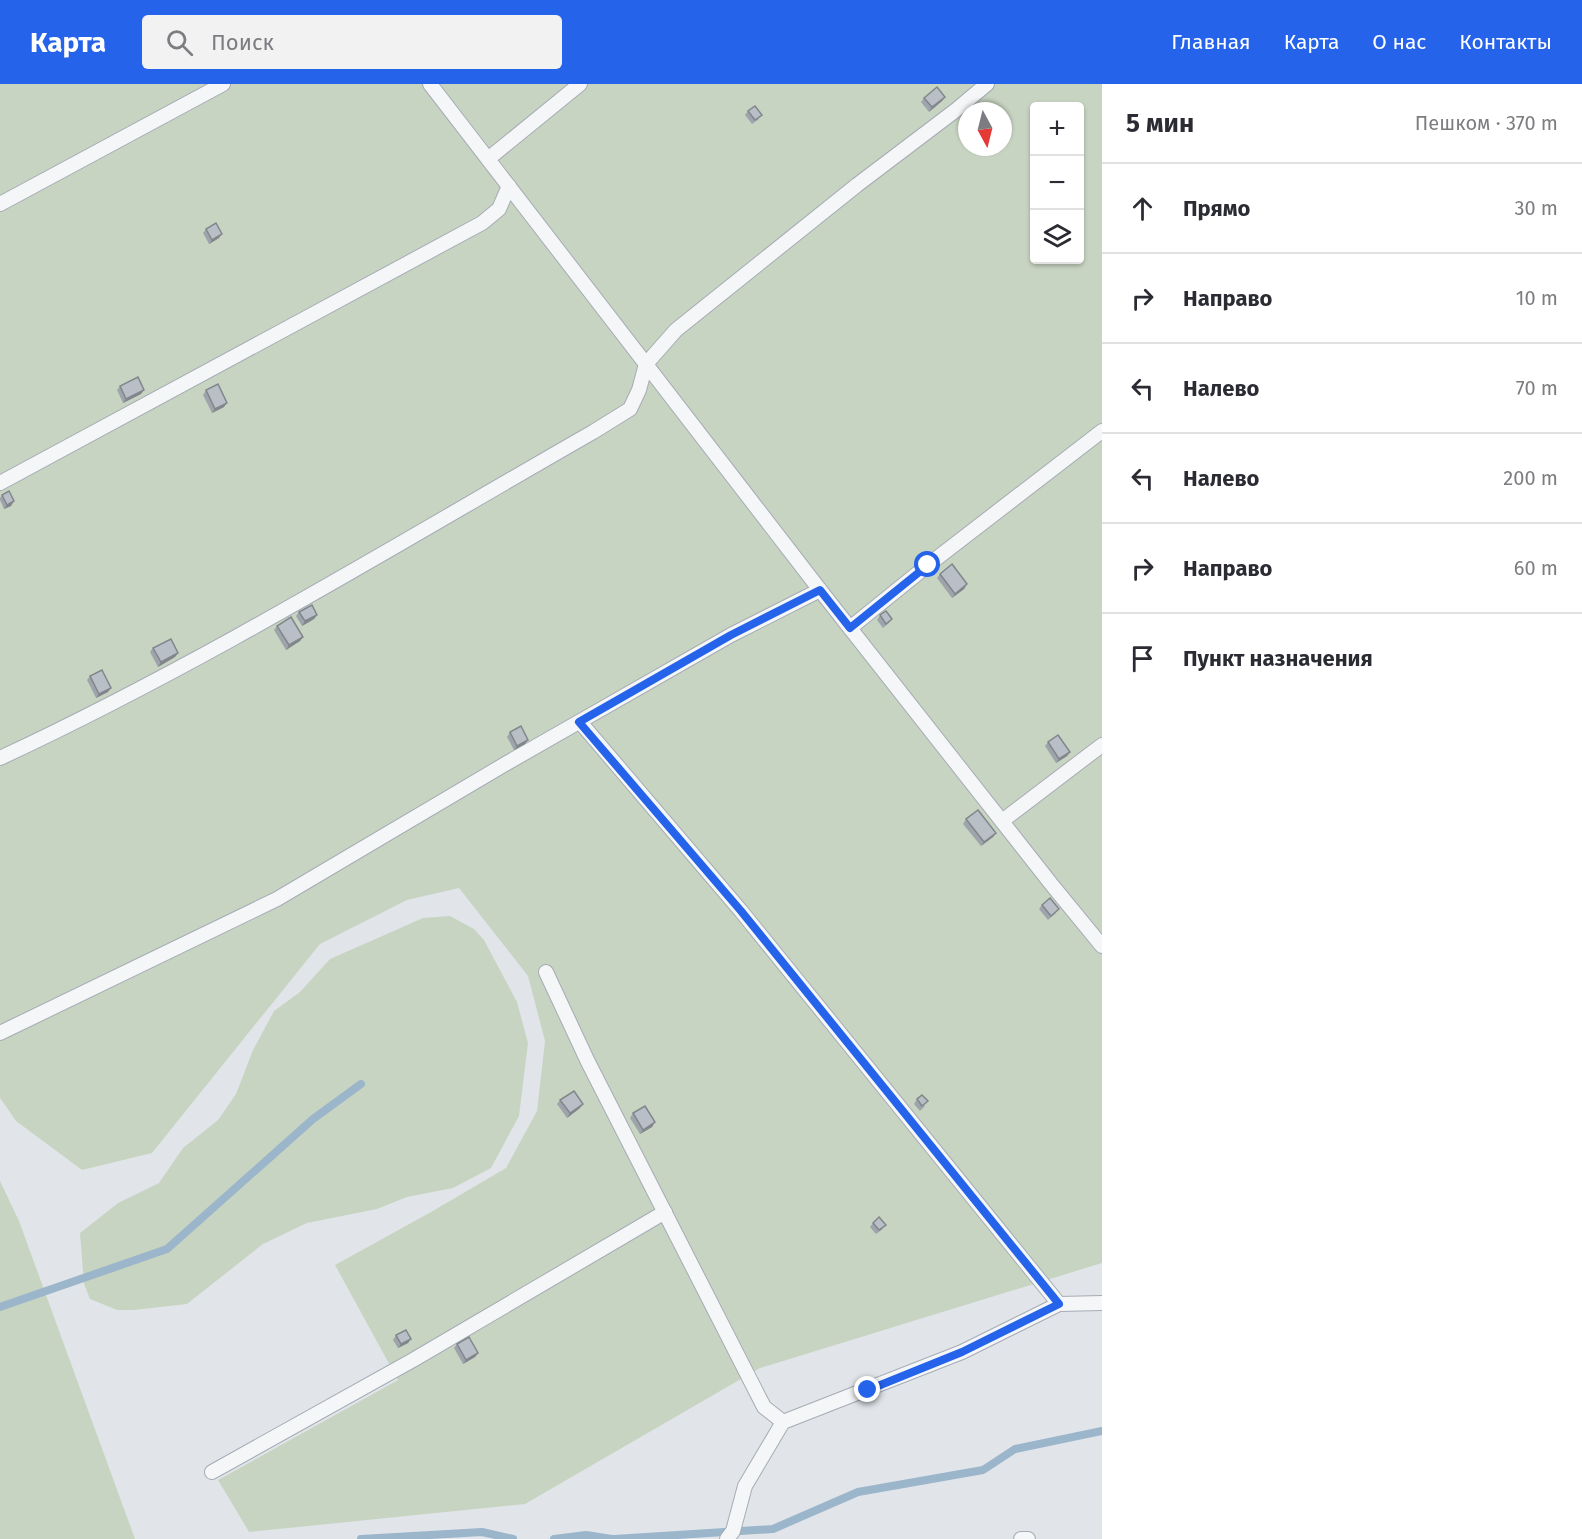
<!DOCTYPE html>
<html lang="ru">
<head>
<meta charset="utf-8">
<style>
	body { margin:0; font-family:"Fira Sans",sans-serif; background:#f2f2f3; color:#2b2b33 }
	.controls { position:absolute; right:18px; top:18px; display:grid; overflow:hidden; border-radius:6px; box-shadow:0 2px 4px #0004 }
	.controls button { width:54px; height:54px; display:grid; place-items:center; padding:0; border:0; border-bottom:2px solid #e1e1e2; background:#fff; color:#2b2b33; font:30px sans-serif }
	.compass { position:absolute; left:958px; top:18px; width:54px; height:54px; border-radius:50%; background:#fff; box-shadow:0 2px 4px #0004; rotate:173deg }
	.stop { position:absolute; width:18px; height:18px; margin:-14px; border:4px solid #2563eb; border-radius:50%; background:#fff }
	.stop.end { background:#2563eb; border-color:#fff; box-shadow:0 2px 6px #0008 }
	.list { margin:0; padding:0; list-style:none }
	h2 { display:flex; justify-content:space-between; align-items:center; height:78px; margin:0; padding:0 24px; font-size:26px }
	h2 small { font-size:20px; font-weight:400; color:#7c7c81 }
	.list li { display:grid; grid-template-columns:39px 1fr auto; gap:18px; align-items:center; box-sizing:border-box; height:90px; padding:0 24px; border-top:2px solid #e1e1e2 }
	.list b { display:block; font-size:22px; white-space:nowrap }
	.list em { font-size:20px; font-style:normal; color:#7c7c81 }
	.icon { flex:none; width:33px; height:33px; fill:none; stroke:currentColor; stroke-width:2; stroke-linecap:round; stroke-linejoin:round }
	.map { position:relative; flex:none; width:1102px; height:1455px; overflow:hidden }
	header { display:flex; align-items:center; gap:36px; box-sizing:border-box; height:84px; padding:0 30px; background:#2563eb; color:#fff }
	header strong { font-size:28px }
	nav { display:flex; gap:33px; margin-inline-start:auto; font-size:21px }
	.search { width:420px; height:54px; background:#f2f2f3; display:flex; align-items:center; gap:15px; box-sizing:border-box; padding:0 21px; border-radius:6px; color:#7c7c81; font-size:22px }
	main { display:flex }
	aside { flex:1; background:#fff }
	.map>svg:first-child { display:block }
	.green { fill:#c8d4c2; fill-rule:evenodd }
	.lines { fill:none; stroke-linecap:round; stroke-linejoin:round }
	.stream { stroke:#9bb5cb; stroke-width:8 }
	.lane-casing { stroke:#a6acb4; stroke-width:16 }
	.lane { stroke:#f4f6f8; stroke-width:14 }
	.wall { fill:#9ea4ab }
	.shaded-wall { fill:#81868b }
	.building { fill:#b8bfc7; stroke:#81868b; stroke-width:1.5 }
	.route { stroke:#2563eb; stroke-width:8 }
</style>
</head>
<body>
<header>
<strong>Карта</strong>
<div class="search"><svg class="icon" aria-label="search" viewBox="0 0 24 24"><circle cx="10" cy="10" r="6"/><path d="M15 15l6 6"/></svg>Поиск</div>
<nav><a>Главная</a><a>Карта</a><a>О нас</a><a>Контакты</a></nav>
</header>
<main>
<div class="map">
<svg width="1102" height="1455" viewBox="0 0 1102 1455">
	<rect width="100%" height="100%" fill="#e1e5ea"/>
	<g class="green">
		<path d="M 0,0 L 1102,0 L 1102,1179 L 760,1284 L 525,1420 L 249,1448 L 218,1396 L 398,1296 L 335,1181 L 431,1128 L 506,1084 L 537,1027 L 545,957 L 528,892 L 459,804 L 407,816 L 320,860 L 152,1069 L 82,1086 L 16,1037 L 0,1014 ZM 1034,22 L 1080,22 L 1080,176 L 1034,176 ZM 967,27 L 1003,27 L 1003,63 L 967,63 Z"/>
		<path d="M 450,832 L 474,845 L 484,856 L 517,918 L 528,959 L 519,1032 L 491,1084 L 453,1104 L 407,1113 L 377,1125 L 307,1139 L 263,1160 L 187,1220 L 134,1226 L 117,1226 L 90,1215 L 84,1200 L 80,1149 L 118,1119 L 159,1099 L 183,1064 L 218,1036 L 236,1010 L 253,966 L 274,927 L 300,908 L 330,875 L 423,834 Z"/>
		<path d="M 0,1097 L 19,1137 L 135,1455 L 0,1455 Z"/>
	</g>
	<g class="lines">
		<g class="stream">
			<path d="M 0,1223 L 167,1165 L 313,1035 L 361,1000"/>
			<path d="M 361,1455 L 482,1448 L 513,1455"/>
			<path d="M 554,1455 L 586,1451 L 612,1455"/>
			<path d="M 614,1455 L 773,1445 L 858,1408 L 983,1386 L 1015,1365 L 1102,1347"/>
		</g>
		<defs>
			<g id="lane">
				<path d="M 430,0 L 820,506 L 1052,801 L 1102,862"/>
				<path d="M 488,75 L 580,0"/>
				<path d="M 0,120 L 223,0"/>
				<path d="M 0,399 L 482,139 L 499,125 L 509,102"/>
				<path d="M 850,544 L 928,481 L 1102,347"/>
				<path d="M 580,638 L 741,827 L 1059,1220"/>
				<path d="M 0,674 C 204,579 397,460 593,348 L 630,325 L 639,306 L 646,280 L 676,246 L 857,101 L 956,26 L 987,0"/>
				<path d="M 1002,737 L 1102,661"/>
				<path d="M 546,888 L 588,978 L 764,1323 L 783,1338"/>
				<path d="M 0,949 L 277,815 L 507,679 L 731,551 L 820,506"/>
				<path d="M 212,1388 L 413,1276 L 665,1128"/>
				<path d="M 727,1455 L 733,1447 L 745,1402 L 783,1338 L 962,1268 L 1059,1220 L 1102,1219"/>
				<path d="M 1021,1455 L 1028,1455"/>
			</g>
		</defs>
		<use href="#lane" class="lane-casing"/>
		<use href="#lane" class="lane"/>
	</g>
	<g class="wall">
		<path d="M 945,13 L 942,17 L 929,28 L 921,18 L 924,14 Z"/>
		<path d="M 748,27 L 759,35 L 752,40 L 745,31 Z"/>
		<path d="M 206,145 L 219,154 L 209,160 L 203,149 Z"/>
		<path d="M 120,302 L 141,310 L 123,319 L 117,306 Z"/>
		<path d="M 206,306 L 224,323 L 212,329 L 203,311 Z"/>
		<path d="M 2,411 L 11,422 L 4,425 L 0,416 L 0,414 Z"/>
		<path d="M 940,490 L 967,500 L 964,505 L 952,514 L 937,494 Z"/>
		<path d="M 299,528 L 317,531 L 314,535 L 302,542 L 296,532 Z"/>
		<path d="M 880,531 L 892,535 L 889,539 L 883,544 L 877,536 Z"/>
		<path d="M 277,542 L 303,553 L 300,557 L 286,566 L 274,546 Z"/>
		<path d="M 153,564 L 178,569 L 175,573 L 158,583 L 150,568 Z"/>
		<path d="M 90,592 L 108,608 L 96,614 L 87,596 Z"/>
		<path d="M 510,648 L 525,660 L 514,666 L 507,653 Z"/>
		<path d="M 1048,658 L 1070,668 L 1067,672 L 1056,679 L 1045,662 Z"/>
		<path d="M 966,735 L 996,749 L 993,753 L 981,762 L 963,740 Z"/>
		<path d="M 1042,821 L 1056,829 L 1048,836 L 1039,825 Z"/>
		<path d="M 917,1015 L 925,1022 L 920,1027 L 914,1020 Z"/>
		<path d="M 560,1016 L 580,1024 L 567,1034 L 557,1020 Z"/>
		<path d="M 633,1029 L 655,1038 L 652,1043 L 640,1050 L 630,1034 Z"/>
		<path d="M 873,1139 L 883,1145 L 876,1150 L 870,1143 Z"/>
		<path d="M 396,1251 L 411,1255 L 408,1259 L 398,1264 L 393,1256 Z"/>
		<path d="M 457,1260 L 478,1269 L 475,1273 L 463,1280 L 454,1264 Z"/>
	</g>
	<g class="shaded-wall">
		<path d="M 945,13 L 942,17 L 929,28 L 932,23 Z"/>
		<path d="M 222,150 L 219,154 L 209,160 L 212,156 Z"/>
		<path d="M 144,306 L 141,310 L 123,319 L 126,315 Z"/>
		<path d="M 227,319 L 224,323 L 212,329 L 215,325 Z"/>
		<path d="M 14,417 L 11,422 L 4,425 L 7,421 Z"/>
		<path d="M 967,500 L 964,505 L 952,514 L 955,510 Z"/>
		<path d="M 317,531 L 314,535 L 302,542 L 305,537 Z"/>
		<path d="M 303,553 L 300,557 L 286,566 L 289,561 Z"/>
		<path d="M 178,569 L 175,573 L 158,583 L 161,578 Z"/>
		<path d="M 111,604 L 108,608 L 96,614 L 99,610 Z"/>
		<path d="M 528,656 L 525,660 L 514,666 L 517,662 Z"/>
		<path d="M 1070,668 L 1067,672 L 1056,679 L 1059,675 Z"/>
		<path d="M 996,749 L 993,753 L 981,762 L 984,758 Z"/>
		<path d="M 583,1020 L 580,1024 L 567,1034 L 570,1029 Z"/>
		<path d="M 655,1038 L 652,1043 L 640,1050 L 643,1046 Z"/>
		<path d="M 411,1255 L 408,1259 L 398,1264 L 401,1260 Z"/>
		<path d="M 478,1269 L 475,1273 L 463,1280 L 466,1276 Z"/>
	</g>
	<g class="building">
		<path d="M 937,3 L 945,13 L 932,23 L 924,14 Z"/>
		<path d="M 755,22 L 762,31 L 755,36 L 748,27 Z"/>
		<path d="M 216,139 L 222,150 L 212,156 L 206,145 Z"/>
		<path d="M 138,293 L 144,306 L 126,315 L 120,302 Z"/>
		<path d="M 218,300 L 227,319 L 215,325 L 206,306 Z"/>
		<path d="M 9,407 L 14,417 L 7,421 L 2,411 Z"/>
		<path d="M 952,480 L 967,500 L 955,510 L 940,490 Z"/>
		<path d="M 312,521 L 317,531 L 305,537 L 299,528 Z"/>
		<path d="M 886,527 L 892,535 L 886,540 L 880,531 Z"/>
		<path d="M 291,533 L 303,553 L 289,561 L 277,542 Z"/>
		<path d="M 171,555 L 178,569 L 161,578 L 153,564 Z"/>
		<path d="M 102,586 L 111,604 L 99,610 L 90,592 Z"/>
		<path d="M 521,642 L 528,656 L 517,662 L 510,648 Z"/>
		<path d="M 1058,651 L 1070,668 L 1059,675 L 1048,658 Z"/>
		<path d="M 978,726 L 996,749 L 984,758 L 966,735 Z"/>
		<path d="M 1050,814 L 1059,825 L 1051,832 L 1042,821 Z"/>
		<path d="M 574,1007 L 583,1020 L 570,1029 L 560,1016 Z"/>
		<path d="M 922,1011 L 928,1017 L 922,1022 L 917,1015 Z"/>
		<path d="M 645,1022 L 655,1038 L 643,1046 L 633,1029 Z"/>
		<path d="M 879,1133 L 886,1141 L 879,1146 L 873,1139 Z"/>
		<path d="M 406,1246 L 411,1255 L 401,1260 L 396,1251 Z"/>
		<path d="M 469,1253 L 478,1269 L 466,1276 L 457,1260 Z"/>
	</g>
	<g class="lines">
		<path class="route" d="M 868,1306 L 962,1268 L 1059,1220 L 741,827 L 579,638 L 731,551 L 820,506 L 850,544 L 928,481"/>
	</g>
</svg>
<div class="controls">
<button>+</button>
<button>−</button>
<button><svg class="icon" aria-label="layers" viewBox="0 0 24 24"><path d="M12 4l9 5-9 5-9-5zM3 14l9 5 9-5"/></svg></button>
</div>
<svg class="compass" viewBox="-18 -18 36 36"><path d="M0-13l5 13h-10z" fill="#e53935"/><path d="M0 13l5-13h-10z" fill="#7c7c81"/></svg>
<div class="stop" style="left:928px;top:481px"></div>
<div class="stop end" style="left:868px;top:1306px"></div>
</div>
<aside>
<h2>5 мин<small>Пешком · 370 m</small></h2>
<ul class="list">
<li><svg class="icon" aria-label="ahead" viewBox="0 0 24 24"><path d="M12 20V5M6 11l6-6 6 6"/></svg><div><b>Прямо</b></div><em>30 m</em></li>
<li><svg class="icon" aria-label="right" viewBox="0 0 24 24"><path d="M7 20v-9h11M14 6l5 5-5 5"/></svg><div><b>Направо</b></div><em>10 m</em></li>
<li><svg class="icon" aria-label="left" viewBox="0 0 24 24"><path d="M17 20v-9H6M10 6l-5 5 5 5"/></svg><div><b>Налево</b></div><em>70 m</em></li>
<li><svg class="icon" aria-label="left" viewBox="0 0 24 24"><path d="M17 20v-9H6M10 6l-5 5 5 5"/></svg><div><b>Налево</b></div><em>200 m</em></li>
<li><svg class="icon" aria-label="right" viewBox="0 0 24 24"><path d="M7 20v-9h11M14 6l5 5-5 5"/></svg><div><b>Направо</b></div><em>60 m</em></li>
<li><svg class="icon" aria-label="arrive" viewBox="0 0 24 24"><path d="M6 21V4h12l-3 4 3 4H6"/></svg><div><b>Пункт назначения</b></div></li>
</ul>
</aside>
</main>
</body>
</html>
